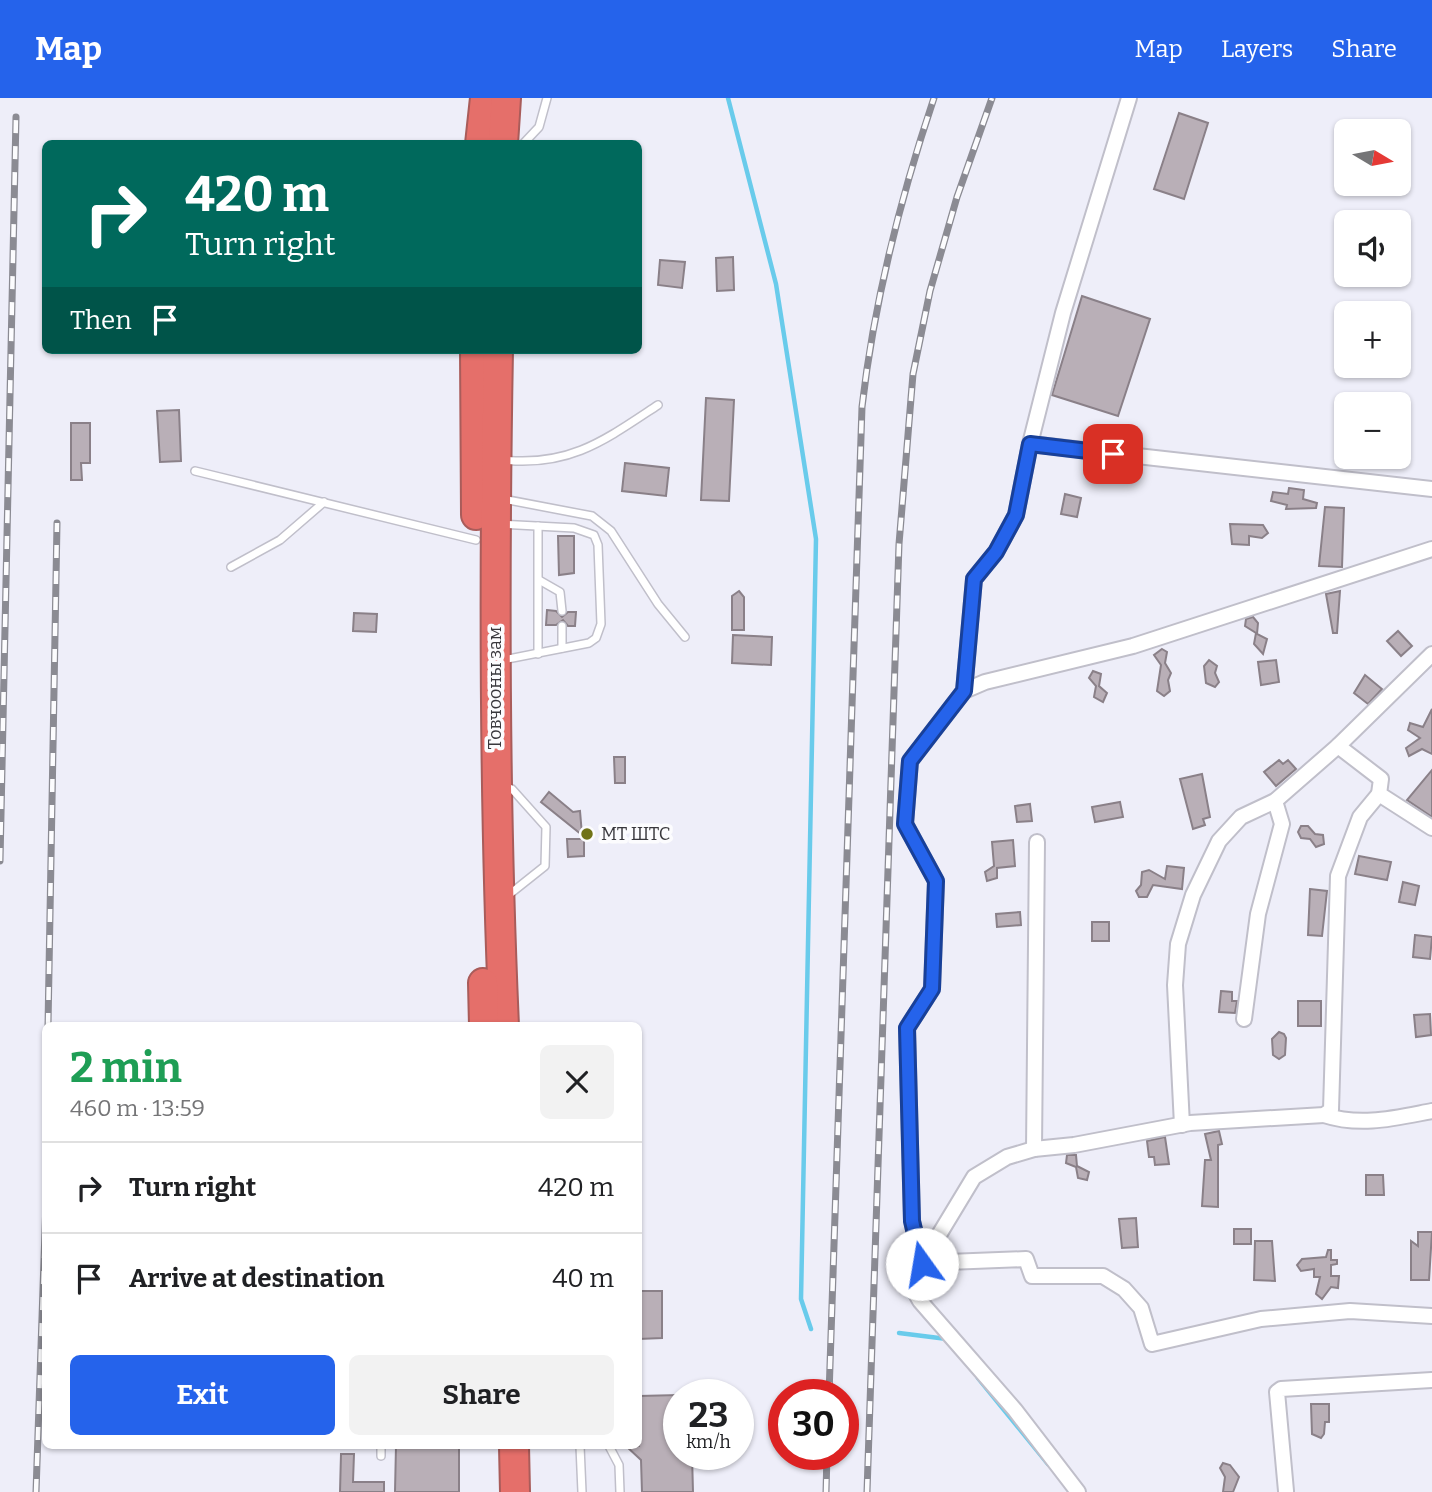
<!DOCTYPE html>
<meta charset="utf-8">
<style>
:root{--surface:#fff;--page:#f2f2f2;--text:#202124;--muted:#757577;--line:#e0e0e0;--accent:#2563eb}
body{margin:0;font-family:Bitter,serif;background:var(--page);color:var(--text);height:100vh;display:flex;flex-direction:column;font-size:26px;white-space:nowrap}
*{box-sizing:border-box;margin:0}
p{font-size:23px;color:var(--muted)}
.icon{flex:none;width:38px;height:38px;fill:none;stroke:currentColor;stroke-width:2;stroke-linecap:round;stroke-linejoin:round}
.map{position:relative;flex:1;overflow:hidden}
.side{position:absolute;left:42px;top:924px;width:600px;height:427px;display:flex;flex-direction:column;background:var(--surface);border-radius:10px;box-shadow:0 2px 5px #0004}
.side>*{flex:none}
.banner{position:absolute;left:42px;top:42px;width:600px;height:214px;border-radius:10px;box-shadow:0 2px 5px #0004;background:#00695c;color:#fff;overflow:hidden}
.needle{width:46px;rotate:100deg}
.tools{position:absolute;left:1334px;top:21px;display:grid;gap:14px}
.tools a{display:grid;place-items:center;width:77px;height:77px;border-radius:10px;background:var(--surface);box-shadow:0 2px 5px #0004;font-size:35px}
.speed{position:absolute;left:663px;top:1281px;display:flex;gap:14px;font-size:35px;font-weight:700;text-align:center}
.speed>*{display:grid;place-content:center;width:91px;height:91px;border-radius:50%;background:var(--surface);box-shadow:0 2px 5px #0004;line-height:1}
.speed small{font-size:18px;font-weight:400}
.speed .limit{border:10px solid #d22;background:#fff;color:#111}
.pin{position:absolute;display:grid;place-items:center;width:60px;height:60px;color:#fff;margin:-30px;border-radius:14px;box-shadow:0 4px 10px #0006}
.me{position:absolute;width:77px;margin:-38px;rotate:347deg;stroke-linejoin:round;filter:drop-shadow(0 0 5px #0008)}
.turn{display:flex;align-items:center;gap:24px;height:147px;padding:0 28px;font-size:32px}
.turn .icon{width:91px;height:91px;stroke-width:2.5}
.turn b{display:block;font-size:49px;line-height:60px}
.then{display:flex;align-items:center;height:66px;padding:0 28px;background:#0003;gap:14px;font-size:26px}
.round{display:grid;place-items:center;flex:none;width:74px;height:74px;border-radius:10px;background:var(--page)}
.summary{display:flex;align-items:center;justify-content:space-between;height:119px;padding:0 28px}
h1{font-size:42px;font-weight:700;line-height:52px;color:#1e9e55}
.cta{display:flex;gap:14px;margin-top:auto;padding:14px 28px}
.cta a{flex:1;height:80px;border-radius:10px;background:var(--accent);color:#fff;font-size:28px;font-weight:700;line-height:80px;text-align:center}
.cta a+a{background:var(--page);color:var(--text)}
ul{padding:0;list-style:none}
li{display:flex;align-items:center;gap:21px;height:91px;padding:0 28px;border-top:2px solid var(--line)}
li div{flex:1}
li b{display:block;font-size:26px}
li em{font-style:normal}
header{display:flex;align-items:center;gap:42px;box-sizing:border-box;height:98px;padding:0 35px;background:var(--accent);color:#fff}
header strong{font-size:33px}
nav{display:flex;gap:38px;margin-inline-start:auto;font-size:24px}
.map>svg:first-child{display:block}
</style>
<header>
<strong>Map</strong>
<nav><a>Map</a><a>Layers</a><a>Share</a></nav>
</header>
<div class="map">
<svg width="1432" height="1394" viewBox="0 0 1432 1394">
<rect width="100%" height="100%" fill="#eeeef9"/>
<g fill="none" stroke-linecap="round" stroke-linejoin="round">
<g stroke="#69cbeb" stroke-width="4.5">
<path d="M728 0 776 186 816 441 801 1201 811 1231"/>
<path d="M898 1183 912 1201"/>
<path d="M899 1235 947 1241"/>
<path d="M978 1280 1048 1366"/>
</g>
</g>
<g fill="#b9afb7" stroke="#8a8088" stroke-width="2">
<path d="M1179 15 1208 25 1184 101 1154 91Z"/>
<path d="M733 159 734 192 717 193 716 160Z"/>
<path d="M660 162 685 164 682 190 658 187Z"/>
<path d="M1082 198 1150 221 1118 318 1052 297Z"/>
<path d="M706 300 734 302 729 403 701 402Z"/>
<path d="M179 312 181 363 160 364 157 313Z"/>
<path d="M71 325H90V365H81L82 382H71Z"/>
<path d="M625 365 669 370 666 398 622 393Z"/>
<path d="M1289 390 1304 392 1303 401 1317 405 1316 410 1286 411 1287 407 1271 403 1273 394 1288 396Z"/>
<path d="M1065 396 1081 400 1077 419 1061 416Z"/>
<path d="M1325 409 1344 410 1342 469 1319 468Z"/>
<path d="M1230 426 1263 427 1268 435 1262 440 1249 438V447L1232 446Z"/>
<path d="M558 438H574V475L559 477Z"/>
<path d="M739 493 744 499V532H732V498Z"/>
<path d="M1340 493 1337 535H1333L1326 496Z"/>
<path d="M547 512 556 513 562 519 568 514H576L575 528H568L563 522 556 527H546Z"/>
<path d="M354 515 377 516 376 534 353 533Z"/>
<path d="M1253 519 1258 525 1257 536 1267 541 1263 556 1254 546 1256 535 1245 528 1246 521Z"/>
<path d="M1398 533 1412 548 1401 558 1387 543Z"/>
<path d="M733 537 772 539 771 567 732 565Z"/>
<path d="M1162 551 1167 554 1165 565 1171 575 1168 582 1170 593 1164 598 1157 593 1161 567 1154 557Z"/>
<path d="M1209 562 1217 568 1215 575 1219 584 1215 589 1206 585 1204 568Z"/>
<path d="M1276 562 1279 584 1261 587 1258 564Z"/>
<path d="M1093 573 1101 576 1099 588 1107 595 1103 604 1094 599 1096 588 1089 580Z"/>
<path d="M1365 577 1382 591 1368 606 1354 595Z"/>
<path d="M1432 611V656L1422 651 1409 658 1406 650 1420 640 1408 632 1410 625 1423 629Z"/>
<path d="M614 659H625V685H615Z"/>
<path d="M1279 662 1283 666 1288 662 1296 671 1276 688 1264 674Z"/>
<path d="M1432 672V719L1407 702Z"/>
<path d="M1202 676 1210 719 1203 721 1205 727 1193 731 1180 681Z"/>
<path d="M549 694 573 714 580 713 582 737 541 704Z"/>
<path d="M1120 704 1123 719 1095 724 1092 709Z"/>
<path d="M1030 706 1032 723 1017 724 1015 708Z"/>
<path d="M1301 728H1308L1315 736 1323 737 1324 746 1316 749 1310 741 1301 740 1298 734Z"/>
<path d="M567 741H584V758L568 759Z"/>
<path d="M1013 742 1015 768 997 770V780L987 783 985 774 994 768 992 744Z"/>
<path d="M1359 758 1391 764 1387 782 1355 776Z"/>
<path d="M1167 768 1184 770 1182 791 1153 787 1147 799H1139L1136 793 1141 787 1142 774 1149 772 1165 781Z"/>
<path d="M1403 784 1419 788 1415 807 1399 804Z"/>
<path d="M1310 791 1327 793 1322 838 1308 837Z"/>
<path d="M1020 814 1021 827 997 829 996 816Z"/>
<rect x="1092" y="824" width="17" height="19"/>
<path d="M1415 837 1432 839 1430 861 1413 859Z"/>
<path d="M1221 893 1232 894V903H1237L1235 915 1219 914Z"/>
<rect x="1298" y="903" width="23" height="25"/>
<path d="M1430 916 1431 937 1416 939 1414 917Z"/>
<path d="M1279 934 1284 936 1286 940 1285 957 1279 961 1273 957 1272 941Z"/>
<path d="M1219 1033 1222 1046 1218 1047V1109L1202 1108 1205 1062H1211L1205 1036Z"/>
<path d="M1165 1039 1169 1066 1155 1067 1154 1059H1149L1147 1043Z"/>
<path d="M1067 1057H1076L1077 1068 1089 1074 1087 1082 1078 1080 1076 1069 1066 1065Z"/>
<path d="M1366 1077H1383L1384 1097H1366Z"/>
<path d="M1136 1120 1138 1149 1122 1150 1119 1121Z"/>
<rect x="1234" y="1131" width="17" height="15"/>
<path d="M1418 1134H1432L1429 1182H1411V1143L1418 1148Z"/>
<path d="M1255 1143H1272L1275 1183 1254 1182Z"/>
<path d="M1328 1152H1331V1162H1337V1166L1331 1167V1178H1339L1338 1190 1331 1189 1322 1201 1316 1196 1320 1179H1314V1171L1301 1173 1297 1167 1302 1161 1326 1159Z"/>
<path d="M639 1193H662V1240L639 1241Z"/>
<path d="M679 1297V1356H692L693 1394H642L641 1362 626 1348H639V1298Z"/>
<path d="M1311 1306H1329V1324H1325L1324 1336 1321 1340 1312 1336Z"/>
<path d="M396 1348H459V1394H395Z"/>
<path d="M341 1356H354L353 1384H384V1394H340Z"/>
<path d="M1223 1365 1230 1367 1239 1379 1233 1394H1223L1225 1379 1220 1370Z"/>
</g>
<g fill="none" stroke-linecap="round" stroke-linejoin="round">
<g stroke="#c0bfca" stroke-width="10">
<g id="lane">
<path d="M523 46 539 29 547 0"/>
<path d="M503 362C570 369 605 342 658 307"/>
<path d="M195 373 476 442"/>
<path d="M503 401 592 418 611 433 658 506 685 539"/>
<path d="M501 426 574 430 594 437 598 447 601 526 596 540 589 545 503 562"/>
<path d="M231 469 280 442 324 404"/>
<path d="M539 482 560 494 562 513"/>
<path d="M562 528V550"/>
<path d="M538 556V428"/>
<path d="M503 688 512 691 546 729 545 768 506 799"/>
<path d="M381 1348V1358"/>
<path d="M580 1348 582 1394"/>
<path d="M609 1348 619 1367 620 1394"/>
</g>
</g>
<g stroke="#c0bfca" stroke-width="18">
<g id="street">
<path d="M1030 346 1432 391"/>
<path d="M964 593 974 481 996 454 1016 417 1030 346 1063 215 1129 0"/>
<path d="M1338 648 1381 681 1379 696 1432 730"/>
<path d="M1244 921 1258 816 1282 726 1275 703"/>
<path d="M1324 1017C1361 1029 1395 1020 1432 1013"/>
<path d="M1182 1027 1175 887 1178 846 1193 797 1219 743 1241 719 1275 703 1338 648 1432 556"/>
<path d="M1034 1051 1037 744"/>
<path d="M922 1165 912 1123 907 930 932 891 936 783 905 726 910 663 964 593 985 584 1133 548 1432 451"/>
<path d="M922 1165 1026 1161 1032 1178H1103L1124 1191 1141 1210 1152 1246 1261 1221 1350 1213 1432 1218"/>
<path d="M1286 1393 1277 1294 1281 1291 1432 1282"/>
<path d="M1078 1394 1015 1312 920 1203 915 1194 922 1165 974 1079 1007 1059 1034 1051 1074 1047 1190 1025 1324 1017 1331 1012 1338 778 1360 719 1379 696"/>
</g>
</g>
<g stroke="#a95c5a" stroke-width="32">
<g id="highway">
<path d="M480 46 485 0"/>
<path d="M503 46 506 0"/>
<path d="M475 252 476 417"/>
<path d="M498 252C494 477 494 702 504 928"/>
<path d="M483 885 484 928"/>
<path d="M514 1348 515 1394"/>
</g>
</g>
<use href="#lane" stroke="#fff" stroke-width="7"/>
<use href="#street" stroke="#fff" stroke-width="14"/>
<use href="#highway" stroke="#e56f6a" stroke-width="28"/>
<g stroke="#8b8b93" stroke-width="7">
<g id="rail">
<path d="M0 763 16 19"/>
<path d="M48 928 57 425"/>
<path d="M829 1297 862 309C874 204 900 101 934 0"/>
<path d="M36 1394 46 1104"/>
<path d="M826 1394 827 1356"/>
<path d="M867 1394 899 446 913 276 930 193 957 99 992 0"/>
</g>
</g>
<use href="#rail" stroke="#fcfcfe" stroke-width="4.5" stroke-dasharray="13" stroke-linecap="butt"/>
</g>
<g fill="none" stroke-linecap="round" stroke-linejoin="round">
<g stroke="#184099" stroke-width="18">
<path id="route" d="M922 1166 912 1123 907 930 932 891 936 783 905 726 910 663 964 593 974 481 996 454 1016 417 1030 346 1113 356"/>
</g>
<use href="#route" stroke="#2563eb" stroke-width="12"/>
</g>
<circle fill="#717318" stroke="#fcfcfe" stroke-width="2.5" cx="587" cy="736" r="7"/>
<g text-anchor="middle" stroke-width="7" stroke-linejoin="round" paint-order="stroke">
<g font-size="18" fill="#39383d" stroke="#fcfcfe">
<text transform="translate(495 590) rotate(-90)" y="6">Товчооны зам</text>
</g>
<g font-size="18" fill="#39383d" stroke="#fcfcfe" text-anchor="start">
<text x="601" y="742">MT ШТС</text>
</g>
</g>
</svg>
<div class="tools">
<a><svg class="needle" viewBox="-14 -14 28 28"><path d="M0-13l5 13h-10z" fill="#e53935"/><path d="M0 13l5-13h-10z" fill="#757577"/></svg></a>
<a><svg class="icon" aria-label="sound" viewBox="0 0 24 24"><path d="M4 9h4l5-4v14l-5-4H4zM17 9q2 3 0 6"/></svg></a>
<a>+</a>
<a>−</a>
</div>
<div class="speed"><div>23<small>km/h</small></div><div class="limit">30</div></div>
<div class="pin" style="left:1113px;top:356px;background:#d93025"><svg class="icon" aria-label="arrive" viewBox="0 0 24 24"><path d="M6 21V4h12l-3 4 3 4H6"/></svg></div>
<svg class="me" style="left:922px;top:1166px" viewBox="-20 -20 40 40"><circle r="19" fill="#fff"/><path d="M0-13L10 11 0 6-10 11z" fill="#2563eb"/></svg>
<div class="banner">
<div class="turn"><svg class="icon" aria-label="right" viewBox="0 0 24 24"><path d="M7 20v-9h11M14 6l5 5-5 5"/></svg><div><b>420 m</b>Turn right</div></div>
<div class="then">Then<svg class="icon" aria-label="arrive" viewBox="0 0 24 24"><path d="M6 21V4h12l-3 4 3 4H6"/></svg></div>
</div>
<section class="side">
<div class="summary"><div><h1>2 min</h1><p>460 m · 13:59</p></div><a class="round"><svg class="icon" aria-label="close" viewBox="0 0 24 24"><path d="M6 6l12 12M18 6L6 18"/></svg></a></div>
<ul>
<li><svg class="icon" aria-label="right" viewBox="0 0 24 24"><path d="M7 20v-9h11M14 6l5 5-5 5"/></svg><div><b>Turn right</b></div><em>420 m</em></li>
<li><svg class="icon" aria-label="arrive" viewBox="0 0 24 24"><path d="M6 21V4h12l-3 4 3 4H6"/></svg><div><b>Arrive at destination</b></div><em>40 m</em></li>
</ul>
<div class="cta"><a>Exit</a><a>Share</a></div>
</section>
</div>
